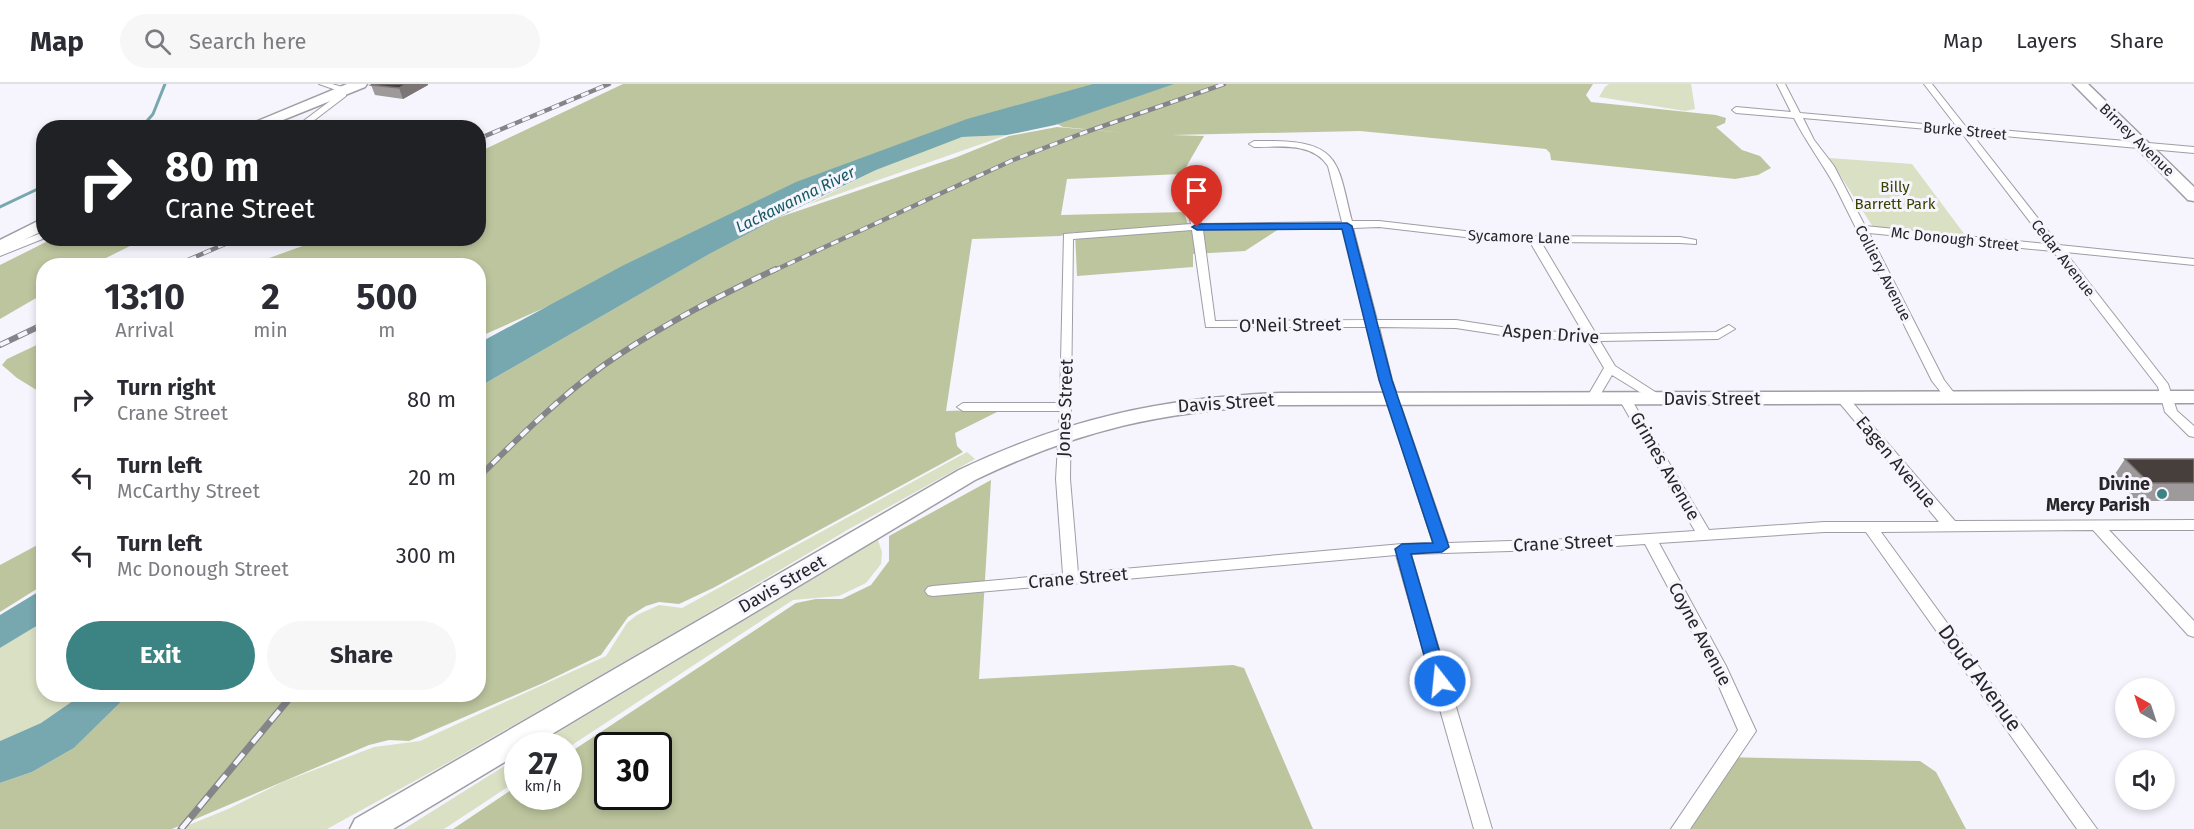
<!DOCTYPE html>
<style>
:root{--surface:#fff;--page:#f7f7f7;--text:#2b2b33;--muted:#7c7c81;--line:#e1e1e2;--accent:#3c8483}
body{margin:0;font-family:"Fira Sans",sans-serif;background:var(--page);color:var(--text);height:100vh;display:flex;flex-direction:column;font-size:22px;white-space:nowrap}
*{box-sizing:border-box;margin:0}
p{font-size:20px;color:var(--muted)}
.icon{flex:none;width:33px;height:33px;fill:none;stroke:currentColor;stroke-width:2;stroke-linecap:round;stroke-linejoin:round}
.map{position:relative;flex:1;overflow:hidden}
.side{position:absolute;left:36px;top:174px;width:450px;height:444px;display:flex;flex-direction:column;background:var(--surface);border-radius:24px;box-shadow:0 3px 9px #0003}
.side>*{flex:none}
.hud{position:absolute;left:36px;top:36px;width:450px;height:126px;border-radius:24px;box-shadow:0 3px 9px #0003;background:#202124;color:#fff;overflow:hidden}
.needle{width:39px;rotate:321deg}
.tools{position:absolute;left:2115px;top:594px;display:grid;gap:12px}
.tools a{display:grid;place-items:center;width:60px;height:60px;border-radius:50%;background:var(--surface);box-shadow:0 3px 9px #0003;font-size:30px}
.speed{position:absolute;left:504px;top:648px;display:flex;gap:12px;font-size:30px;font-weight:700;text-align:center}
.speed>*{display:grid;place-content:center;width:78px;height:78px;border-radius:50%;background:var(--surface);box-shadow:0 3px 9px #0003;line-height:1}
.speed small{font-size:15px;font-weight:400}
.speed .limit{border:3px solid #111;border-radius:9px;background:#fff;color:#111}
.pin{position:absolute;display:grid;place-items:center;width:51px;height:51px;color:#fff;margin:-62px -26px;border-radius:50% 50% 50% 0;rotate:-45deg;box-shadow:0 0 6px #0007}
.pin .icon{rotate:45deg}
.me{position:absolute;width:66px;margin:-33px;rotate:344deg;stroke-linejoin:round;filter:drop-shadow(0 0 4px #0008)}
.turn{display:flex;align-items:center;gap:21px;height:126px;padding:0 30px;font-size:27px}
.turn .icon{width:78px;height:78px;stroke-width:2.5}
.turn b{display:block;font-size:42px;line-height:51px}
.eta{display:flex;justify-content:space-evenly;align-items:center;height:102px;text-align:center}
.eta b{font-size:36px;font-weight:700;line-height:42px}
.primary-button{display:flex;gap:12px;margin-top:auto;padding:12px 30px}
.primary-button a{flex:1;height:69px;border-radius:36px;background:var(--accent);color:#fff;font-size:24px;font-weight:700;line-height:69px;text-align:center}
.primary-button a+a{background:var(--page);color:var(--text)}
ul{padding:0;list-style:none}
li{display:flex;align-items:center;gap:18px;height:78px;padding:0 30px}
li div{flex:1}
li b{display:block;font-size:22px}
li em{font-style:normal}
header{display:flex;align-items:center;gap:36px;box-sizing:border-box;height:84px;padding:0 30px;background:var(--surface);border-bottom:2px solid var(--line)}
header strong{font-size:28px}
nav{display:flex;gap:33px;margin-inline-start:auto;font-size:21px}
.search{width:420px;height:54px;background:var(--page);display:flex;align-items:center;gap:15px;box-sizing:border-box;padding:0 21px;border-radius:33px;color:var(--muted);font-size:22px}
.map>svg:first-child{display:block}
</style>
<header>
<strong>Map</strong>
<div class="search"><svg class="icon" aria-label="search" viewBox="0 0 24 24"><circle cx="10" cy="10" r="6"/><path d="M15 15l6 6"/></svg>Search here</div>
<nav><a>Map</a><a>Layers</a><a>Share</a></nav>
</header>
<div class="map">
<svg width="2194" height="745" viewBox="0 0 2194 745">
<rect width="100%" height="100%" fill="#f6f4fd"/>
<g fill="#dae0c3">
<path d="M1609 0H1691L1695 25 1685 27 1599 13 1605 3Z"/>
<path d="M1007 51 807 121 876 86 943 59 962 53Z"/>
<path d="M1829 74 1912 80 1965 151 1873 143Z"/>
<path d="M967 368 975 375 849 445 691 539 451 677 327 745H179L228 725 283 698 374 663 420 657 606 572 627 539 637 531 659 521 682 524Z"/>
<path d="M878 456 882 468 881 480 866 499 839 512 793 516 569 663 537 661Z"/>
<path d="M43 538 44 610 83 611 41 639 0 657V564Z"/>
<path d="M517 674V697L444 745H404Z"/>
</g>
<g fill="#bdc59e" fill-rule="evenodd">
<path d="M623 0H1112L1052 16 724 144 479 253 478 182H247L322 155 478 154 479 68Z"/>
<path d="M1172 0H1593L1586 11 1591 18 1716 31 1726 34 1725 39 1716 43 1742 66 1760 72 1771 84 1758 91 1735 95 1551 76 1550 69 1546 65 1360 47 1172 51 1204 52 1182 90 1067 95 1061 131 1184 128 1190 147 1279 145 1245 167 1193 170V183L1077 192 1075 148 1060 152 972 155 946 327 1003 325 955 349 957 362 963 368 713 504 679 520 659 518 646 522 628 533 601 571 543 599 409 657 389 656 369 661 172 745H0V699L32 688 74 664 128 611 478 610 479 303 721 163 777 134 957 73 1009 52 1057 43 1126 49 1063 43 1057 40Z"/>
<path d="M52 155H98L90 162 110 155H144L92 181 44 182 43 210 0 235V181Z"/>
<path d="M43 258V310L17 294 2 281 7 275Z"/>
<path d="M991 396 979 595 1233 581 1244 584 1313 745H453L517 702 518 712H568L569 669 796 519 816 515H842L871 501 889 477V452ZM608 662H658V712H608Z"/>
<path d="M43 458V501L0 528V481Z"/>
<path d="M1720 673 1920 677 1936 688 1966 745H1670Z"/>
</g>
<g fill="#77a8af">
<path d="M1093 0H1174L1055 41 1007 51 962 53 876 86 777 134 711 169 479 303V259L624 181 796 98 967 35Z"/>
<path d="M43 505V538L0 564V531Z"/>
<path d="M83 610 128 611 74 664 32 688 0 699V657L41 639Z"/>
</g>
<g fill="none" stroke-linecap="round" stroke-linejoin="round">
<g stroke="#77a8af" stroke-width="3">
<path d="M141 44 153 30 165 0"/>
<path d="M0 123 44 102"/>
</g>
<g stroke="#9f9da6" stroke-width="2">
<g id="street">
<path d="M319 0H332L346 4V12L304 44H294L338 11 339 7Z"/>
<path d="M1777 0H1785L1800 29 1957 43 1924 0H1932L1966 43 2194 63V69L1971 49 2059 161 2194 175V181L2065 168 2168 300 2177 327 2194 342V353L2189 352 2165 328 2158 303 2053 167 1869 149 1944 296 1958 314 1956 317H1948L1932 297 1836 104C1823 80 1806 58 1794 34L1736 29 1732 26 1736 23 1791 28ZM1803 34 1961 48 2047 160 1865 142 1834 82 1814 56Z"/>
<path d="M1275 57C1342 58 1338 83 1352 137H1379L1508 152 1680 153 1696 156V160L1680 159 1541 158 1596 250 1716 248 1729 241 1735 245 1718 255 1600 257 1615 282 1666 315 1660 319 1656 318 1612 291 1596 318 1592 319 1586 315 1604 284 1588 257 1508 252 1456 244 1379 243 1392 296 1448 459 1573 455 1695 447 1619 315 1625 311 1631 315 1709 446 1824 438H1939L1838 317 1836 314 1838 311H1846L1955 437 2194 436V446H2109L2194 537V553L2188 551 2093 446 1881 448 2097 745H2077L1866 448H1824L1659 459 1726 582 1756 647 1690 745H1671L1738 646 1710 582 1645 460 1573 465 1411 470 1492 745H1474L1396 471 933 512 928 511 925 507 928 503 933 502 1063 490 1056 395 1060 327H963L957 323 963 319H1060L1064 150 1191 140 1181 93 1186 90 1191 93 1201 140 1342 138 1328 82C1312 58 1280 63 1254 63L1249 60 1254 57ZM1379 143 1508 158H1530L1584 250 1508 244 1456 236H1377L1353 144ZM1343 144 1365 236 1215 237 1203 146ZM1192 146 1206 243H1367L1380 296 1433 459 1402 460 1078 489 1070 395 1073 155Z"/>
<path d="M44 148 45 154 0 172V165Z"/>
</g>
</g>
<g stroke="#9f9da6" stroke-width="3">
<g id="primary">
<path d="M347 0H367L365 3 263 44H241Z"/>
<path d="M2073 0H2088L2194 103V117L2188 116Z"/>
<path d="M44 134V146L0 168V156Z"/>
<path d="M2194 307V319L1280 321C1163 327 1081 345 975 396L532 662H518V670L393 745H350L355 735 959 386C1066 335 1162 314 1280 309Z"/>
</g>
</g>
<use href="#street" fill="#fff" fill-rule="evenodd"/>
<use href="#primary" fill="#fff" fill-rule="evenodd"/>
<g stroke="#858489" stroke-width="4.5">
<g id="rail-far2">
<path d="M478 55 609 0"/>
<path d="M174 182 239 154"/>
<path d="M773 187 1013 76 1083 49 1224 0"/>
</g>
</g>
<g stroke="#858489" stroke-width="6">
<g id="rail-far1">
<path d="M0 261 44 240"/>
<path d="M478 394C518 354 559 314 604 281 658 243 716 213 776 185"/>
</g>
</g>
<g stroke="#858489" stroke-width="7">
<path id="rail" d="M181 745 293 610"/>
</g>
<use href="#rail-far2" stroke="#f6f4fd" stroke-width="3" stroke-dasharray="8" stroke-linecap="butt"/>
<use href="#rail-far1" stroke="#f6f4fd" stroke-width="4" stroke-dasharray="10" stroke-linecap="butt"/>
<use href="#rail" stroke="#f6f4fd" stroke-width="4.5" stroke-dasharray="14" stroke-linecap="butt"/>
</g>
<g fill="#9e9a9c">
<path d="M371 1H428L403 15 375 11Z"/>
<path d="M2125 375H2194V417H2136L2113 393Z"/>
</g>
<path fill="#7c7575" d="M407 0H428V1L403 15 399 4Z"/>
<g fill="#473f3b" stroke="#7c7575" stroke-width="1.5">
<path d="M373 0H407L399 4 371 1Z"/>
<path d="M2125 375H2194V399H2149Z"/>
</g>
<path fill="#1a73e8" stroke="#114b97" stroke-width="1.5" d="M1347 139 1352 142 1392 296 1449 463 1442 468 1411 470 1448 597 1446 601 1440 603 1434 601 1431 597 1395 465 1402 460 1433 459 1379 296 1342 145 1197 146 1192 143 1197 140Z"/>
<circle fill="#3c8483" stroke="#f6f4fd" stroke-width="2" cx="2162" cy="410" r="6"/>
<g text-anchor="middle" stroke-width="6" stroke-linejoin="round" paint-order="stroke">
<g font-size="15" fill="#262528" stroke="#f6f4fd">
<text transform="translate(1965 47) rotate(5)" y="5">Burke Street</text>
<text transform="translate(2137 56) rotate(44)" y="5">Birney Avenue</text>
<text transform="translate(1519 153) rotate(2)" y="5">Sycamore Lane</text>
<text transform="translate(1955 155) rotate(6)" y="5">Mc Donough Street</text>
<text transform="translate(2063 174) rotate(52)" y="5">Cedar Avenue</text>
<text transform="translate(1883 189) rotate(63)" y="5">Colliery Avenue</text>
</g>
<g font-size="15" fill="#394100" stroke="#f6f4fd">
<text x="1895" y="108">Billy<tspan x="1895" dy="17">Barrett Park</tspan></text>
</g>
<g font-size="16" font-style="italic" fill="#155a62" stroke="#f6f4fd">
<text transform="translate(795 115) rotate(-26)" y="6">Lackawanna River</text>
</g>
<g font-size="18" fill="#262528" stroke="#f6f4fd">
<text transform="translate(1290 241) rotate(-1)" y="6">O'Neil Street</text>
<text transform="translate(1551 250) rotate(4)" y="6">Aspen Drive</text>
<text x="1712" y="321">Davis Street</text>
<text transform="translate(1226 319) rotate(-4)" y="6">Davis Street</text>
<text transform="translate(1065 324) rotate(-88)" y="6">Jones Street</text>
<text transform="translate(1896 378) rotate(50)" y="6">Eagen Avenue</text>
<text transform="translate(1665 382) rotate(60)" y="6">Grimes Avenue</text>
<text transform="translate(1563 459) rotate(-3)" y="6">Crane Street</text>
<text transform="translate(1078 494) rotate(-5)" y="6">Crane Street</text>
<text transform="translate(782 500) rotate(-30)" y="6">Davis Street</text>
<text transform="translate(1700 550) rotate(62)" y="6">Coyne Avenue</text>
</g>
<g font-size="18" font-weight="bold" fill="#262528" stroke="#f6f4fd" text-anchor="end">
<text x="2150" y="406">Divine<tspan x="2150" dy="21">Mercy Parish</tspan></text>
</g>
<g font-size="21" fill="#262528" stroke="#f6f4fd">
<text transform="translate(1980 594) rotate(54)" y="7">Doud Avenue</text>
</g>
</g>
</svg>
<div class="tools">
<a><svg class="needle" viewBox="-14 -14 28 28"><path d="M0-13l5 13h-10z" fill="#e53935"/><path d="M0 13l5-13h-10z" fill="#7c7c81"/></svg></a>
<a><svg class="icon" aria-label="sound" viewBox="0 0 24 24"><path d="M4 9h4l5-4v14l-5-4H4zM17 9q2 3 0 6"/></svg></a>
</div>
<div class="speed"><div>27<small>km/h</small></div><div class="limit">30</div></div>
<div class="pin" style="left:1197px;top:143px;background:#d93025"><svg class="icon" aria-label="arrive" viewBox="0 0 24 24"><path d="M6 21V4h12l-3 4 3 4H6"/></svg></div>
<svg class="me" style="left:1440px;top:597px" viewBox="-20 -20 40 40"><circle r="17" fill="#1a73e8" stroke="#fff" stroke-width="3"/><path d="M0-11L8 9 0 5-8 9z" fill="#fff"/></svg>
<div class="hud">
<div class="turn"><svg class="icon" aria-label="right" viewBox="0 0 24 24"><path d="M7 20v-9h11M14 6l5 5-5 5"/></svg><div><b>80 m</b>Crane Street</div></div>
</div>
<section class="side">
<div class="eta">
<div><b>13:10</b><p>Arrival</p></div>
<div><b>2</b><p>min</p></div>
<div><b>500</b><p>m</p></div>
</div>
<ul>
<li><svg class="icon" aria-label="right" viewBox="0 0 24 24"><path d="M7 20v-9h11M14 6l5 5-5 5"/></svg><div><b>Turn right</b><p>Crane Street</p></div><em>80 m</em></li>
<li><svg class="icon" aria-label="left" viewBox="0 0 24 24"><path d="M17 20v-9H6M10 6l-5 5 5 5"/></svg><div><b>Turn left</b><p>McCarthy Street</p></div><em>20 m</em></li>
<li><svg class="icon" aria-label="left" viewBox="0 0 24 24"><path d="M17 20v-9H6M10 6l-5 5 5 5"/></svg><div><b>Turn left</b><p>Mc Donough Street</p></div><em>300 m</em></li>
</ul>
<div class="primary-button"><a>Exit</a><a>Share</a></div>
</section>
</div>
